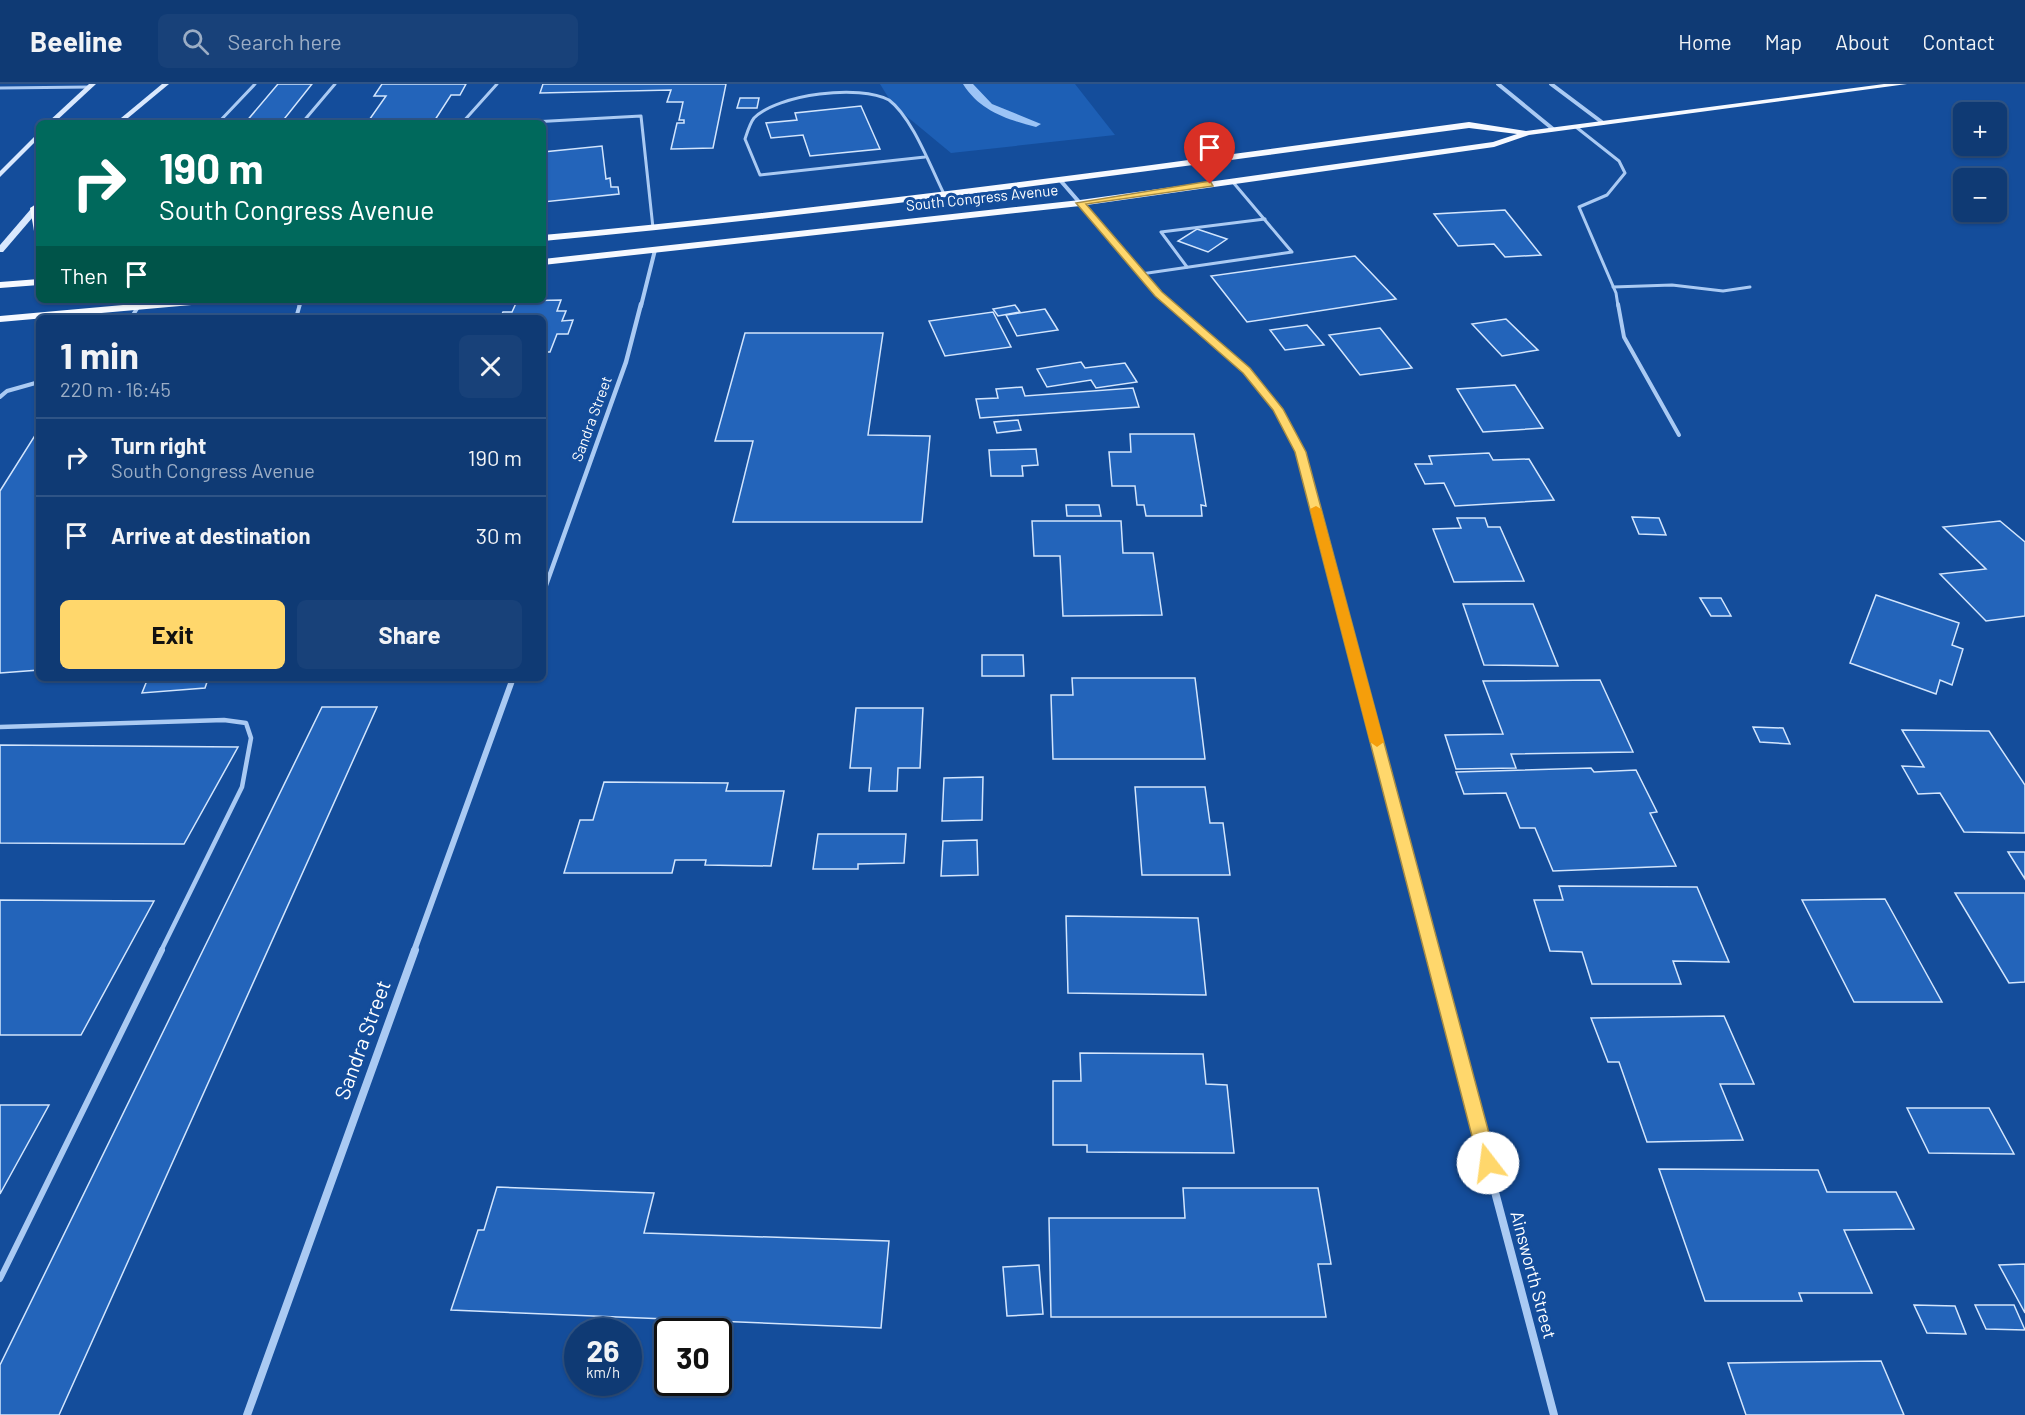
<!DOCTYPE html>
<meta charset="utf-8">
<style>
:root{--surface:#0f3a74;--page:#184179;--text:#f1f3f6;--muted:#9badc5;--line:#2f5486;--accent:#ffd76c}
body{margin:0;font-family:Barlow,sans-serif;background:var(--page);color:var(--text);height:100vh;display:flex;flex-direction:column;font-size:22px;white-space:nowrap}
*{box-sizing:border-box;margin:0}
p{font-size:20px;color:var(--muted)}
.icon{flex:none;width:33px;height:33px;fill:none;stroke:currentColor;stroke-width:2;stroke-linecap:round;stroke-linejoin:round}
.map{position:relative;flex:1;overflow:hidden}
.side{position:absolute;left:36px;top:231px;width:510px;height:366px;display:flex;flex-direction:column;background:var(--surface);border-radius:9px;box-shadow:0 2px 4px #0004,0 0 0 2px var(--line)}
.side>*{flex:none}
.guide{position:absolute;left:36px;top:36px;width:510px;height:183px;border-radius:9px;box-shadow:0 2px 4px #0004,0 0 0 2px var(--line);background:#00695c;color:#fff;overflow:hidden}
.tools{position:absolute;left:1953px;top:18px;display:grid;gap:12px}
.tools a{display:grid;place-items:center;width:54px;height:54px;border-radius:9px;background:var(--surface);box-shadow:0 2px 4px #0004,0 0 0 2px var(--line);font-size:30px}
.speed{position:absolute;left:564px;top:1234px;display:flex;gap:12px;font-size:30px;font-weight:700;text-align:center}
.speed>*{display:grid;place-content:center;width:78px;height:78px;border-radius:50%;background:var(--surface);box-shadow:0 2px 4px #0004,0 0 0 2px var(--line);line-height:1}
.speed small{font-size:15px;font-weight:400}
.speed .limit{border:3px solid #111;border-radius:9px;background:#fff;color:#111}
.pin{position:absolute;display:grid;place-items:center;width:51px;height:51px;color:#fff;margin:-62px -26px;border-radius:50% 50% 50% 0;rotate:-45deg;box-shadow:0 0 6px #0007}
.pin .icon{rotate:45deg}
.me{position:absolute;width:66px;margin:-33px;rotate:345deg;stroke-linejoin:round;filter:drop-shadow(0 0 4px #0008)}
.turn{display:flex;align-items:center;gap:21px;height:126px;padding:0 24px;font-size:27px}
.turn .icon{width:78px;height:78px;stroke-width:2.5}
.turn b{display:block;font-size:42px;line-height:51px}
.then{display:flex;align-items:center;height:57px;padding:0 24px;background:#0003;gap:12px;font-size:22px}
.round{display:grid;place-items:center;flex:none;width:63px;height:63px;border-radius:9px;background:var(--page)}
.overview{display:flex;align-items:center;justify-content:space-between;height:102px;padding:0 24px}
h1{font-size:36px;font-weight:700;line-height:45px}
.button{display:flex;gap:12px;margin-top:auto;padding:12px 24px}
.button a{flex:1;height:69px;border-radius:9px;background:var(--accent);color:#111;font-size:24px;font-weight:700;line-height:69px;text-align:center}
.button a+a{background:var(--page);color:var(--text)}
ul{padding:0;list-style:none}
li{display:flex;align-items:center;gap:18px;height:78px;padding:0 24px;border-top:2px solid var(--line)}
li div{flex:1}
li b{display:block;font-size:22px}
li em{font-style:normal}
header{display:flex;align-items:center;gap:36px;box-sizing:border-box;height:84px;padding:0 30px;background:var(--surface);border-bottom:2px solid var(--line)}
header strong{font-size:28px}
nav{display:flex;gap:33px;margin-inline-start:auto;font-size:21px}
.search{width:420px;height:54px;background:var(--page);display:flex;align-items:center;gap:15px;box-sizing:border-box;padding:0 21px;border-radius:9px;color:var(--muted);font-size:22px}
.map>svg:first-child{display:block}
</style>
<header>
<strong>Beeline</strong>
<div class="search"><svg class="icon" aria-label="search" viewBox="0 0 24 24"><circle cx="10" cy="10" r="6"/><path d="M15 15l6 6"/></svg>Search here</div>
<nav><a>Home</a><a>Map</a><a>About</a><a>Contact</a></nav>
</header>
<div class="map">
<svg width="2025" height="1331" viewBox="0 0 2025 1331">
<rect width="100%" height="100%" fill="#144d9b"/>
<path fill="#1d5fb5" d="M880 0H1075L1115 51 951 69 893 21Z"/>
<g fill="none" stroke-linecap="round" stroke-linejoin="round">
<path fill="#9cc4f6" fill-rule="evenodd" d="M963 0H973L992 20 1041 40 1036 43C1006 35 980 27 963 0Z"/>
</g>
<g fill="#2364ba" stroke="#d2e5fd" stroke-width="1.5">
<path d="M278 0H312L281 39H245Z"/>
<path d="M382 0H466L460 11H451L433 39H367L386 12H374Z"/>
<path d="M543 0H726L713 64 671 65 677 39H684V36H679L683 18H667L671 6 540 9Z"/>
<path d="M740 14H759L757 24H737Z"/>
<path d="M861 22 880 65 810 72 803 51 771 54 766 39 797 36 795 29Z"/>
<path d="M602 62 606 95 610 94 611 103H618L619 110 543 118V68Z"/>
<path d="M1505 126 1541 171 1505 173 1494 160 1458 162 1434 130Z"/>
<path d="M1197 145 1227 155 1208 168 1178 157Z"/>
<path d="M1355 172 1396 215 1247 238 1211 192Z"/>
<path d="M561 216 557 227H566L562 237 573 236 568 250H557L550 268H543V234H500L503 228H512L517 217Z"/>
<path d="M1015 221 1020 228 998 232 993 225Z"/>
<path d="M1045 225 1058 246 1017 252 1006 231Z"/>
<path d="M993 228 1011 263 945 272 929 237Z"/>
<path d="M1506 235 1538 266 1502 272 1472 240Z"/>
<path d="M1307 241 1324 261 1285 266 1270 246Z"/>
<path d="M1380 244 1412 284 1360 291 1329 251Z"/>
<path d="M745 249H883L868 351 930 352 922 438H733L753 357H715Z"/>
<path d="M1081 278 1085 284 1125 279 1137 298 1096 304 1091 296 1047 303 1037 285Z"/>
<path d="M1515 301 1543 344 1483 348 1457 305Z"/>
<path d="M1022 303 1025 312 1133 304 1139 323 980 334 976 315 998 314 996 305Z"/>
<path d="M1018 336 1021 346 997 349 994 338Z"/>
<path d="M39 345V586L0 589V407Z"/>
<path d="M1130 350H1194L1206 422 1201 421 1202 432H1146L1144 421H1137L1135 402H1112L1109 368H1131Z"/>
<path d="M1036 365 1038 381 1022 382 1023 392H991L989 366Z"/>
<path d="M1489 369 1493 376 1529 375 1554 416 1455 422 1444 399 1425 400 1415 380H1432L1429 372Z"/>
<path d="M1066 421H1099L1101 432H1067Z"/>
<path d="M1632 433 1659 434 1666 451 1639 450Z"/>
<path d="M1457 434H1485L1488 443H1500L1524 497 1454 498 1433 445 1461 444Z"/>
<path d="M1032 437H1121L1123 469H1153L1162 531 1063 532 1060 472H1034Z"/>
<path d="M2000 437 2025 458V532L1986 537 1940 490 1986 485 1943 443Z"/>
<path d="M1876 511 1959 539 1952 561 1963 565 1952 601 1940 596 1936 610 1850 579Z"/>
<path d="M1700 514H1721L1731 532H1711Z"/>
<path d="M1463 520H1533L1558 582 1484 581Z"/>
<path d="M982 571H1023L1024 592H982Z"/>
<path d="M148 594H247L207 598 205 604 142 609Z"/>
<path d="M1072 594H1195L1205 675H1053L1051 611H1073Z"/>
<path d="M1600 596 1633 668 1511 670 1516 684 1456 685 1445 651 1503 650 1483 597Z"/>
<path d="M322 623H377L59 1331H0V1281Z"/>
<path d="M856 624H923L920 684H898L897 707H869L871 684H850Z"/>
<path d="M1753 643 1783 644 1790 660 1760 658Z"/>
<path d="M1902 646 1989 647 2025 701V749L1964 748 1940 709 1918 710 1902 682 1924 683Z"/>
<path d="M0 661 238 663 184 760 0 759Z"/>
<path d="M1591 684 1594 688 1636 686 1657 728 1650 729 1676 782 1553 787 1535 744H1520L1506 709 1464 710 1456 688Z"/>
<path d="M983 693 982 736 942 737 944 694Z"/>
<path d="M604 698 728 699 726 707H784L771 782 705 781 706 776H675L672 789H564L580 736H593Z"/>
<path d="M1135 703H1205L1210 739H1223L1230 791H1142Z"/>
<path d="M818 750H906L904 779 858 780V785H813Z"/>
<path d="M977 756 978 791 941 792 943 757Z"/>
<path d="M2008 768H2025V795Z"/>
<path d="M1559 802 1697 803 1729 878 1673 877 1681 900H1592L1582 868 1550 867 1534 816H1563Z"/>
<path d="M1955 809H2025V898L2009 899Z"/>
<path d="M1885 815 1942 918H1854L1802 816Z"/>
<path d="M0 816 154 817 81 951H0Z"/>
<path d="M1066 832 1198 834 1206 911 1068 909Z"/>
<path d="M1724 932 1754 1000H1720L1743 1056 1647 1058 1619 978H1608L1591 934Z"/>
<path d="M1080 969 1203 970 1206 1000 1227 1001 1234 1069 1087 1068V1061H1053V997H1081Z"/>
<path d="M0 1021H49L0 1110Z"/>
<path d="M1907 1024H1989L2014 1070 1929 1069Z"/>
<path d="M1659 1085 1818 1086 1827 1108H1896L1914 1145 1844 1146 1872 1209H1799L1802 1217H1705Z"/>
<path d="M497 1103 654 1109 644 1149 889 1157 881 1244 451 1226 478 1146H484Z"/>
<path d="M1183 1104H1318L1331 1180H1318L1326 1233H1051L1049 1134H1185Z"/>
<path d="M2025 1180V1229L1999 1181Z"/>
<path d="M1039 1181 1043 1230 1007 1232 1003 1183Z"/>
<path d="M1914 1221 1955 1222 1966 1250 1927 1249Z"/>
<path d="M1975 1221H2014L2025 1246 1986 1245Z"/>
<path d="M1881 1277 1904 1331H1746L1728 1279Z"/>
</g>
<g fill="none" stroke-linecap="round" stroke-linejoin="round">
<g stroke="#aacaf3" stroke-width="3">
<path d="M0 4 90 3"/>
<path d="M218 39 255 0"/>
<path d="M302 39 335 0"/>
<path d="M462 39 497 0"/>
<path d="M514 39 641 32 653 144"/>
<path d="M1576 43 1619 77 1625 89 1607 111 1579 123 1616 209 1618 222"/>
<path d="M925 73 760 91 745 55C747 49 750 39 754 34 778 10 860 0 889 16 912 33 931 84 944 110"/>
<path d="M1187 183 1161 148 1265 135"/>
<path d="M1141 190 1292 168 1232 97"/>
<path d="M1613 203 1672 201 1723 207 1750 203"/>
<path d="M299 222 301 216"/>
</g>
<g stroke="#aacaf3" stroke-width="4">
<path d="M1618 220 1624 253 1679 351"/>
<path d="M131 234 138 223"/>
<path d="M296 234 300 220"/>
<path d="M0 313 7 307 39 298"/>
</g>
<path stroke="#aacaf3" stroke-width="4.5" d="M0 643 224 636 246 639 251 654 242 703 161 867"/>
<path stroke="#aacaf3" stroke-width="6" d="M0 1195 162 866"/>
<g stroke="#aacaf3" stroke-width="4">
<path d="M1498 0 1553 45"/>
<path d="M1551 0 1603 39"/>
<path d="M1060 96 1159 210 1172 222"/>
<path d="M641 222 655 166"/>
</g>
<g stroke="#aacaf3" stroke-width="4.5">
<path d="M1170 220C1207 252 1252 284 1278 326 1311 378 1320 445 1336 504"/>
<path d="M545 504 626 278 641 220"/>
</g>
<g stroke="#aacaf3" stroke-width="6">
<path d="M1336 503 1432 867"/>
<path d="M543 509 545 503"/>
<path d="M414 867 513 594"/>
</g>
<g stroke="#aacaf3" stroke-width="8">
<path d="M1431 866 1554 1331"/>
<path d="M247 1331 415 866"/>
</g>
<g fill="#d9e8fd" fill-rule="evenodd">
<path d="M89 0H96L54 39H47Z"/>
<path d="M162 0H169L122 39H115Z"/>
<path d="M39 48V54L0 93V87Z"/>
<path d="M36 119H39V126L3 168H0V161Z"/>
</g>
<g fill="#f6f9ff" fill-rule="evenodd">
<path d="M1884 0H1907L1529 51 1494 63 1080 122 543 181V175L1080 116 1493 58 1517 50 1469 44C1161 85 853 129 543 157V151C853 123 1161 80 1469 38L1526 47Z"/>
<path d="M35 121 39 123V150L34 147 30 124Z"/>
<path d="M39 195V201L0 204V198Z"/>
<path d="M179 216H219L214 219 0 238V232Z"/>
</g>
</g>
<path fill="#ffd76c" stroke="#a68c46" stroke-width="1.5" d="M1210 97 1213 102 1086 120 1162 208 1250 284 1283 325 1306 368 1497 1079 1494 1085 1488 1087 1482 1085 1479 1079 1295 368 1273 326 1243 289 1155 212 1076 119Z"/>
<path fill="#f59e0b" d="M1316 422 1321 425 1384 658 1377 663 1370 658 1310 425Z"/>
<g text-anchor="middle" stroke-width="6" stroke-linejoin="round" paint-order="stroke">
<g font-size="15" fill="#fff" stroke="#144d9b">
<text transform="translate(982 114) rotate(-6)" y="5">South Congress Avenue</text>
<text transform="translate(592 335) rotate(-70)" y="5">Sandra Street</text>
</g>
<g font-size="18" fill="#fff" stroke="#144d9b">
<text transform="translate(1533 1191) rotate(75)" y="6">Ainsworth Street</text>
</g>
<g font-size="21" fill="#fff" stroke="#144d9b">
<text transform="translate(363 956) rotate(-70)" y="7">Sandra Street</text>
</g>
</g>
</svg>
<div class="tools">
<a>+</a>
<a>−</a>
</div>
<div class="speed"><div>26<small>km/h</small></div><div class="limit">30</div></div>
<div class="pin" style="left:1210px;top:100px;background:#d93025"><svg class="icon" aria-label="arrive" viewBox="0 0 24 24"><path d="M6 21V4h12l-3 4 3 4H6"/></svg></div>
<svg class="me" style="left:1488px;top:1079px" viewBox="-20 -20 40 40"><circle r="19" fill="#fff"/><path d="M0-13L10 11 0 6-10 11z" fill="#ffd76c"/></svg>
<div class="guide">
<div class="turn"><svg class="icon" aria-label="right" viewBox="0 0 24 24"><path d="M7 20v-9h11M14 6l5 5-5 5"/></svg><div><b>190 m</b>South Congress Avenue</div></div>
<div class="then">Then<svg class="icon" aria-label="arrive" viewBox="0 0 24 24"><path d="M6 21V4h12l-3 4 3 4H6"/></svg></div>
</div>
<section class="side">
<div class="overview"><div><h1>1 min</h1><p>220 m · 16:45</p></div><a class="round"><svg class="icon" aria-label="close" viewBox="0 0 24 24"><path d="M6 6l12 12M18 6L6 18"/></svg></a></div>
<ul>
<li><svg class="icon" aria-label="right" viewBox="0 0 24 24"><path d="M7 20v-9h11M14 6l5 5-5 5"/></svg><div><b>Turn right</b><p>South Congress Avenue</p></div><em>190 m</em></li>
<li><svg class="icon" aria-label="arrive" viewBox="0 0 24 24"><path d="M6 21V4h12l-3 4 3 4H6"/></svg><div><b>Arrive at destination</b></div><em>30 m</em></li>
</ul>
<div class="button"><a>Exit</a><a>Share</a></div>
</section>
</div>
